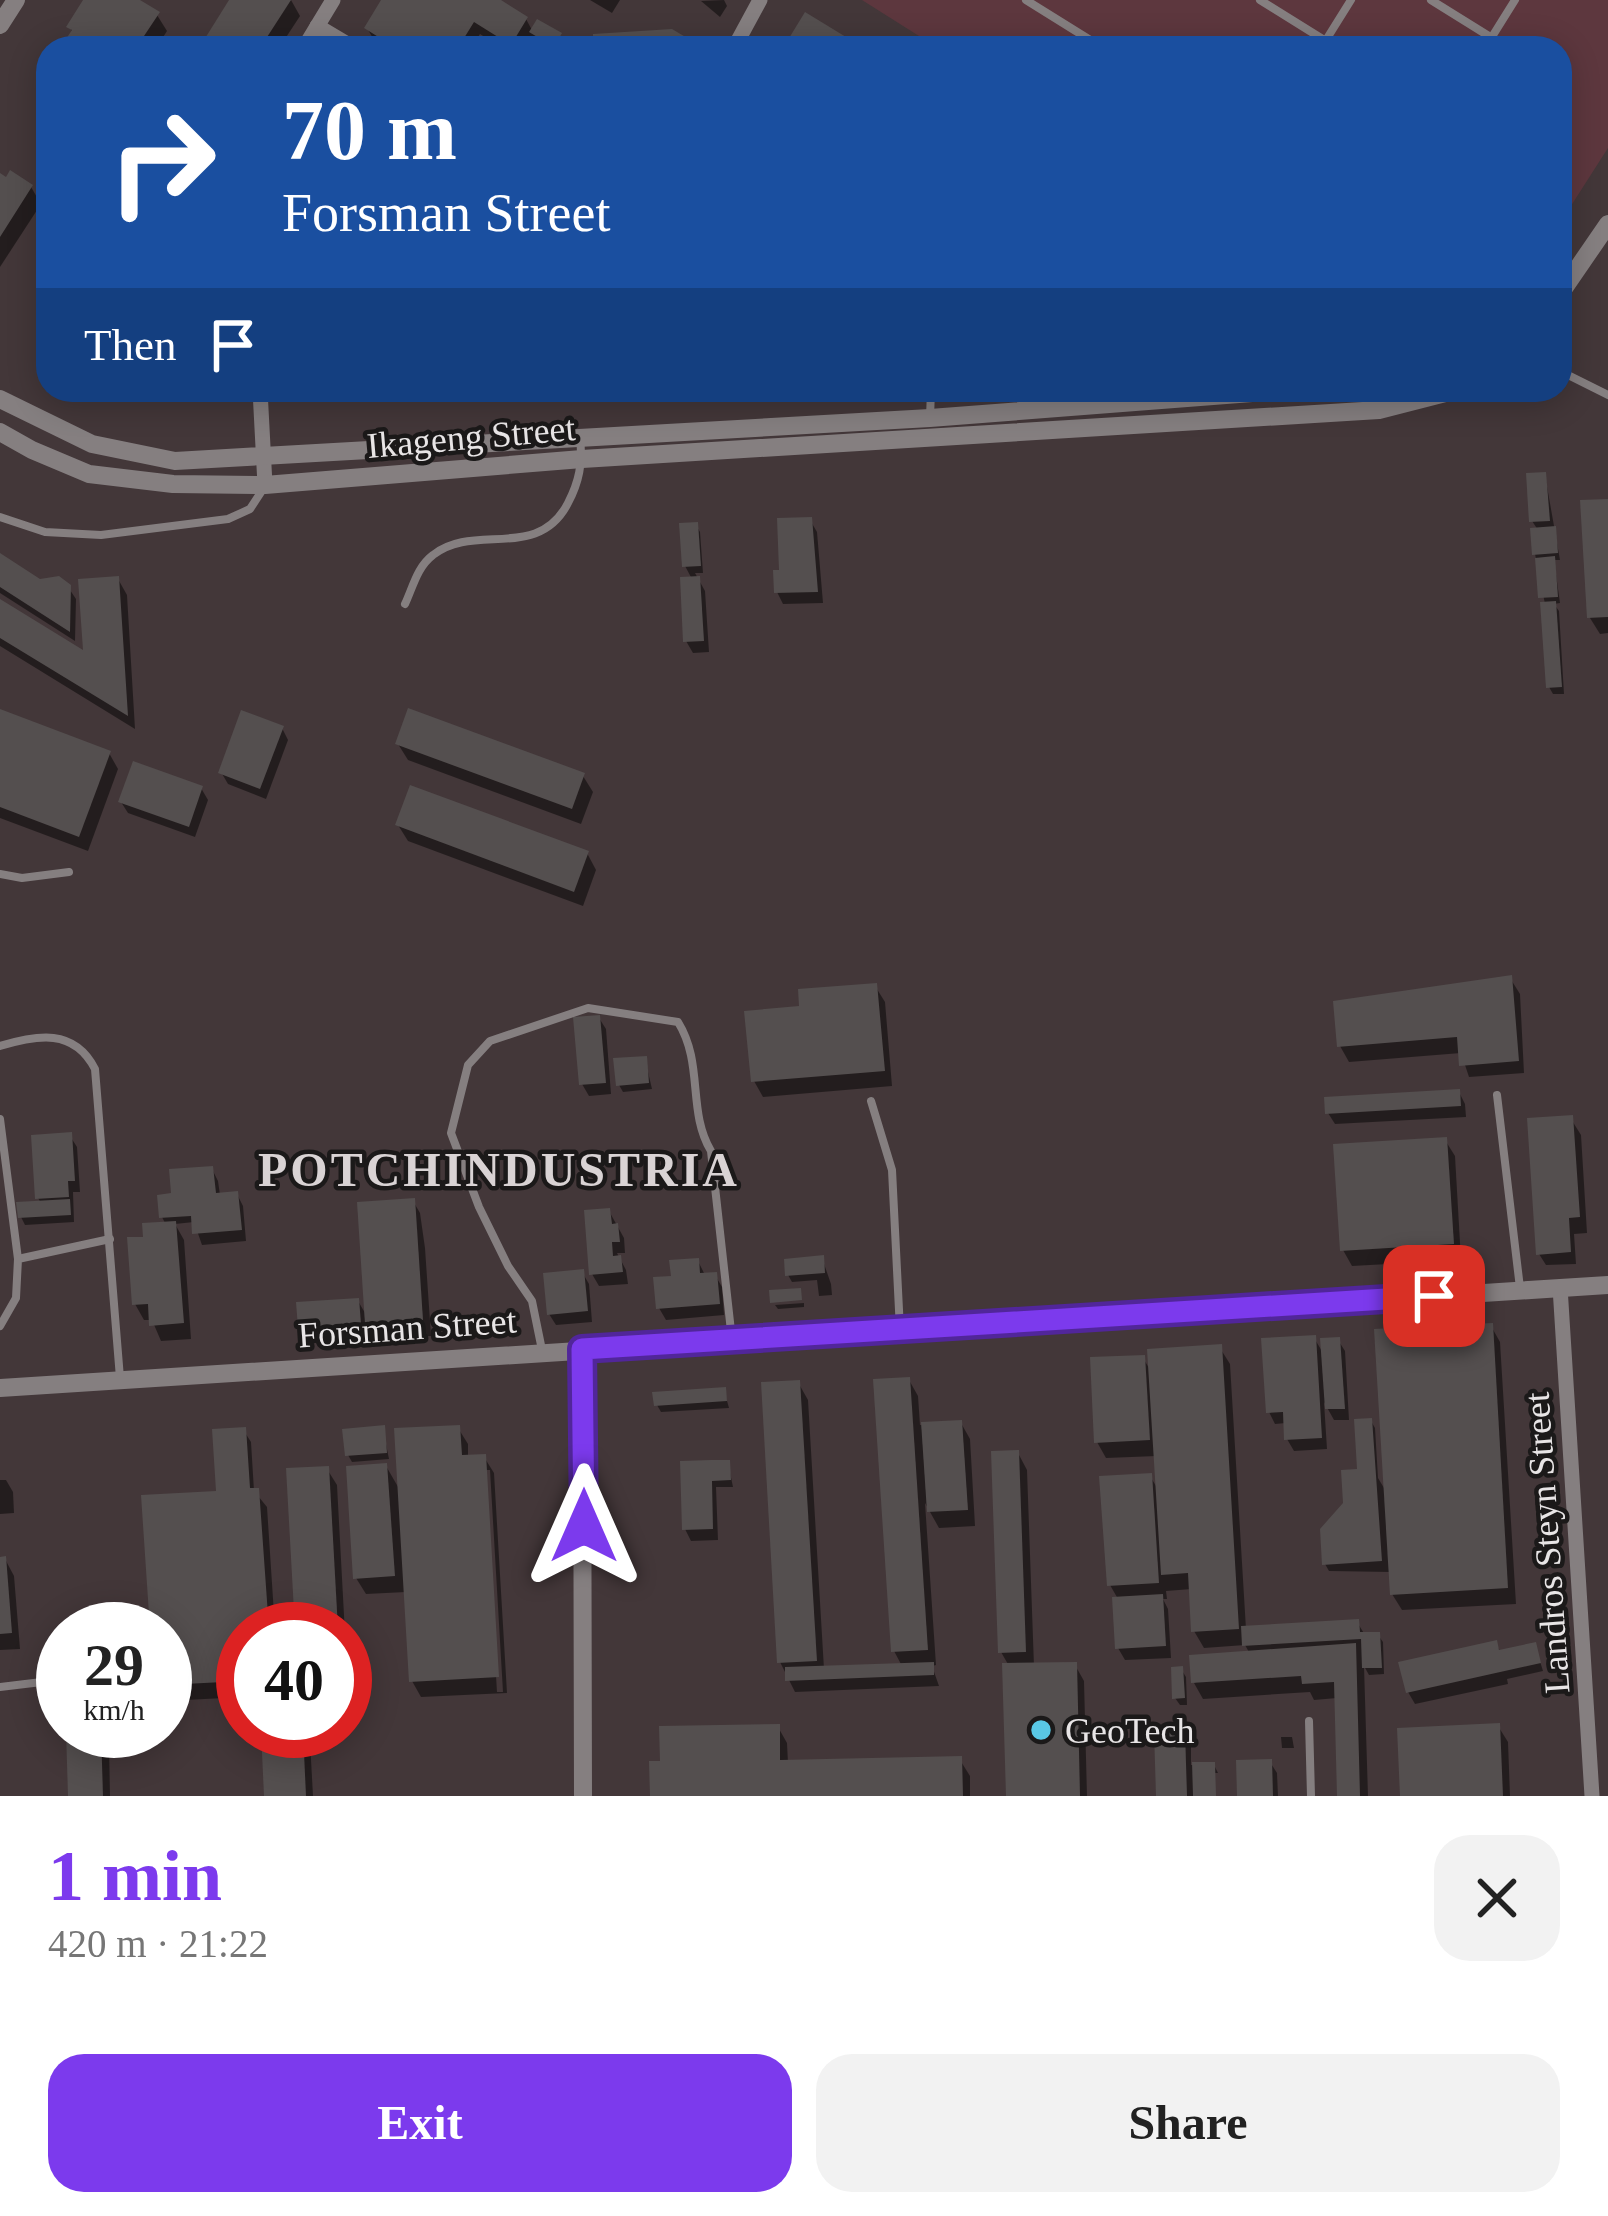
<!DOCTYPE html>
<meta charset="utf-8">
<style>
:root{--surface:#fff;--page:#f2f2f2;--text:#222;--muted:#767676;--accent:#7c3aed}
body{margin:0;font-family:"Times New Roman",serif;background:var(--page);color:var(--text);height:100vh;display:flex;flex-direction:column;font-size:45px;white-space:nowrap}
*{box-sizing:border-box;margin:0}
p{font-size:39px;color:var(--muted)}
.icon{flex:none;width:66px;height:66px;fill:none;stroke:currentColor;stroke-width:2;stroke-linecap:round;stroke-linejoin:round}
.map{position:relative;height:1796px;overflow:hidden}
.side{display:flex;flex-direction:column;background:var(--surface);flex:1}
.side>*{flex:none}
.guide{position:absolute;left:36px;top:36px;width:1536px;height:366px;border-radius:36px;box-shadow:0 6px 30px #0003;background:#1a4fa0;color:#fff;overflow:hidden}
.speed{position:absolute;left:36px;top:1602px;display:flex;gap:24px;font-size:60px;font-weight:700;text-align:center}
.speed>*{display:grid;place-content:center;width:156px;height:156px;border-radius:50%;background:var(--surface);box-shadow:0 6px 30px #0003;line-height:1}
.speed small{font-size:30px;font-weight:400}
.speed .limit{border:18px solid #d22;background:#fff;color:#111}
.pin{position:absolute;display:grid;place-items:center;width:102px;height:102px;color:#fff;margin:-51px;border-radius:24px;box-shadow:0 6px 18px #0006}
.me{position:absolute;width:132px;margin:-66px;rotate:0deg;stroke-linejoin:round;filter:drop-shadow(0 0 9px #0008)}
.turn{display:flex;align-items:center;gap:42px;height:252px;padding:0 48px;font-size:54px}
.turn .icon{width:156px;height:156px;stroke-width:2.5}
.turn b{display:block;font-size:84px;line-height:102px}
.then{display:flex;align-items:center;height:114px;padding:0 48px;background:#0003;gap:24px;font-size:45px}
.round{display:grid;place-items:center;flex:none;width:126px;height:126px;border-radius:36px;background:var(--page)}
.head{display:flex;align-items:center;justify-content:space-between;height:204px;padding:0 48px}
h1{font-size:72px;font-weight:700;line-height:90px;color:var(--accent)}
.action{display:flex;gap:24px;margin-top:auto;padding:24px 48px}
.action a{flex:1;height:138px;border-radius:36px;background:var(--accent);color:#fff;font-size:48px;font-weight:700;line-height:138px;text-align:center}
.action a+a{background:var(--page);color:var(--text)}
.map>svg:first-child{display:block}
</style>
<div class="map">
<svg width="1608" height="1796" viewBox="0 0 1608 1796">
<rect width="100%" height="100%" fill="#353031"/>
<path fill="#433739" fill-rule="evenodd" d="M0 0H1608V1796H0ZM48 48H1560V390H48ZM63 1629H165V1731H63ZM243 1629H345V1731H243Z"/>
<path fill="#5d373e" d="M862 0H1608V148L1560 223V48H938Z"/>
<g fill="#0007" fill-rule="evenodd">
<path d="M87 0H135L157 15 167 31 156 48H64L73 33 70 27Z"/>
<path d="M233 0H291L300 16 279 48H202Z"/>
<path d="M385 0H495L526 19 533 32 560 36 564 43 561 48H551L534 38 527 48H502L480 34 471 48H387L374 40 367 28Z"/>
<path d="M590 0H620L612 13Z"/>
<path d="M724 0 727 6 720 17 701 1Z"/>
<path d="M0 177 31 187 41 204 0 267Z"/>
<path d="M393 390H460V395L398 399Z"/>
<path d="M1545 475 1560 560H1554L1560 603 1554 604 1559 611 1564 694H1553L1549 687 1545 604 1535 554 1538 530 1532 521Z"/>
<path d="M1608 502V633L1600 634 1590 618Z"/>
<path d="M810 520 817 532 823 603 783 604 777 592 782 573Z"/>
<path d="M696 525 700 532 703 573H695L705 591 709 652 693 653 686 641 692 579 685 566Z"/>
<path d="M0 561 39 582 68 587 76 599 75 641 0 593Z"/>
<path d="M118 579 127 595 135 729 0 646V603L86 655Z"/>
<path d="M0 712 109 753 118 769 88 851 0 818Z"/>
<path d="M282 728 288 740 266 799 228 784 221 772Z"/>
<path d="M398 744 583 776 593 792 581 824 408 760Z"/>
<path d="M201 788 208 800 195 837 128 813 121 802Z"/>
<path d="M398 825 587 853 596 870 583 906 408 841Z"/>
<path d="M1510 978 1520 994 1524 1073 1469 1077 1461 1053 1349 1062 1340 1046Z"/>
<path d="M875 986 885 1002 892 1086 763 1097 754 1081Z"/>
<path d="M599 1018 606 1029 611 1094 589 1096 582 1084Z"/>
<path d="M645 1059 652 1089 623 1092 619 1085Z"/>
<path d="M1459 1092 1465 1104 1466 1117 1335 1124 1328 1113Z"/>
<path d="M1571 1119 1581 1135 1587 1233 1574 1234 1576 1264 1546 1265 1539 1254Z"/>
<path d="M70 1136 77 1147 80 1192H73L74 1222 25 1225 21 1217 41 1203 38 1198Z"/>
<path d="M1445 1140 1455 1156 1461 1260 1352 1266 1343 1250Z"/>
<path d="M212 1169 218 1181 220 1195 237 1194 243 1206 246 1241 202 1245 194 1222 175 1224 184 1240 191 1339 161 1341 152 1320H144L135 1304 146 1240 166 1225 162 1217 174 1196Z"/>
<path d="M413 1201 420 1213 425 1248 431 1336 378 1340 365 1318 366 1335 307 1339 301 1327 358 1301 368 1318Z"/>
<path d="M609 1211 624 1238 625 1253H617L626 1270 628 1284 599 1286 592 1274Z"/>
<path d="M822 1258 831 1284 832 1295 819 1296 817 1280 792 1282 788 1275Z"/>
<path d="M698 1261 704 1273 715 1275 722 1287 724 1315 666 1320 659 1308 674 1279Z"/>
<path d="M582 1272 589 1284 592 1322 556 1325 549 1314Z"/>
<path d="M804 1303V1307L778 1309 775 1305Z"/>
<path d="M1491 1326 1500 1342 1516 1604 1402 1610 1392 1594 1391 1572 1329 1571 1325 1564 1342 1508 1360 1472 1371 1421 1375 1428 1378 1478 1387 1493Z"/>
<path d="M1314 1338 1325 1356 1338 1340 1345 1351 1349 1420H1334L1324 1402 1327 1449 1294 1451 1287 1439 1286 1423 1275 1424 1269 1412Z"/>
<path d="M1220 1348 1230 1364 1246 1629 1357 1622 1365 1635H1378L1383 1642 1384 1674 1369 1675 1364 1666 1368 1796H1340L1337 1698 1314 1700 1310 1692 1203 1699 1194 1683 1250 1654 1245 1645 1204 1648 1194 1631 1192 1589 1166 1591 1167 1599H1163L1168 1609 1171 1658 1125 1660 1118 1648V1599L1110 1585 1150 1476 1159 1491 1157 1456 1106 1458 1097 1442 1143 1358 1152 1373Z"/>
<path d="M909 1380 918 1396 920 1425 961 1423 970 1439 975 1526 939 1528 925 1503 936 1665 932 1666 939 1686 795 1692 780 1662 799 1384 808 1400 824 1669 902 1666 894 1651Z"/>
<path d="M724 1390 729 1408 661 1412 657 1405Z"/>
<path d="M458 1428 468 1444V1458L484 1457 494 1473 507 1693 421 1697 412 1681 406 1592 366 1594 356 1578 386 1466 401 1492ZM484 1470H490L503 1692H497Z"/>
<path d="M383 1429 389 1459 352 1462 348 1455Z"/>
<path d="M244 1431 251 1442 254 1491 267 1507 275 1629H243V1697L167 1701 165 1629H153L219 1493Z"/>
<path d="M1018 1453 1027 1470 1034 1666 1075 1665 1084 1681 1087 1796H1009V1666L1001 1652Z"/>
<path d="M728 1463 733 1487H716L718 1540 691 1541 685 1529 683 1464Z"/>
<path d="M327 1469 337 1485 347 1671 345 1629H298Z"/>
<path d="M0 1480H6L13 1492 14 1513 0 1514Z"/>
<path d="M5 1559 14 1576 20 1649 0 1650V1560Z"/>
<path d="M1495 1644 1501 1652 1535 1645 1543 1671 1507 1679 1508 1684 1415 1704 1408 1692Z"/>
<path d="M1181 1669 1186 1677 1187 1705H1180L1175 1698Z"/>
<path d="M1498 1726 1508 1742 1510 1796H1403Z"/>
<path d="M778 1727 787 1743 788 1763 960 1760 970 1776V1796H653Z"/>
<path d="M69 1731H101L109 1744 110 1796H71Z"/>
<path d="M264 1731H304L310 1741 313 1796H267Z"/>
<path d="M1184 1733 1191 1745V1765H1214L1218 1773H1213V1796H1159Z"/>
<path d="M1281 1737H1292L1294 1748H1282Z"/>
<path d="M1270 1762 1277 1773 1278 1796H1240Z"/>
</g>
<g fill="#544f4f">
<path d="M83 0H140L160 12 136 48H60L72 30 66 27Z"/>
<path d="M229 0H291L260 48H199Z"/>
<path d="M381 0H501L528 17 511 45 474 22 461 43 470 48H396L364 28Z"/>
<path d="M805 12 864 48H783Z"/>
<path d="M537 19 562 33 554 47 529 32Z"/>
<path d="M672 29 704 48H593V34Z"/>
<path d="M10 170 33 185 0 237V173L6 177Z"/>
<path d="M1546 472 1550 521 1529 522 1526 473Z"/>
<path d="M1608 499V617L1587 618 1580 500Z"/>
<path d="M812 517 818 592 774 593 773 570H779L777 518Z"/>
<path d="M698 522 701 566 682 567 679 523Z"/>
<path d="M1556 526 1558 553 1532 555 1530 528Z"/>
<path d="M0 553 40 579 59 576 71 585 70 632 0 587Z"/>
<path d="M1555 556 1558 597 1538 598 1535 558Z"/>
<path d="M119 576 128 716 0 638V599L83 650 78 579Z"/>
<path d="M700 576 704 641 683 642 680 577Z"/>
<path d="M1556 601 1562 687 1546 688 1540 602Z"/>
<path d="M408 708 585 773 572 809 395 744Z"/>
<path d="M0 709 111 751 79 837 0 807Z"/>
<path d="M241 710 284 726 260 789 218 773Z"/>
<path d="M133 761 203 786 189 827 118 802Z"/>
<path d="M410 785 589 851 574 892 395 825Z"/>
<path d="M1512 975 1519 1061 1459 1066 1457 1037 1337 1047 1333 1001Z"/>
<path d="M877 983 885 1071 751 1082 744 1011 799 1006 798 989Z"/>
<path d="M600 1015 606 1083 579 1085 573 1017Z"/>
<path d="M647 1056 649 1083 616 1086 613 1058Z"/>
<path d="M1460 1089 1461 1106 1325 1114 1324 1097Z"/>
<path d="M1573 1115 1580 1217 1569 1218 1571 1252 1536 1255 1527 1118Z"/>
<path d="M72 1132 75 1181H68L69 1197 35 1199 31 1135Z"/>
<path d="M1447 1137 1454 1244 1340 1251 1333 1144Z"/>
<path d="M213 1166 216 1193 238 1191 242 1230 192 1234 191 1216 159 1218 157 1195 171 1193 169 1169Z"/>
<path d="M415 1198 423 1320 365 1324 357 1202Z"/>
<path d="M70 1199 71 1215 18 1218 16 1202Z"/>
<path d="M610 1208 612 1224 618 1223 620 1242H612L613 1256 621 1255 623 1272 589 1275 584 1210Z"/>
<path d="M176 1221 184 1323 149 1326 148 1304 132 1305 127 1237H143L142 1223Z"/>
<path d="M824 1255 825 1273 785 1276 784 1259Z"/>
<path d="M699 1258 700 1273 717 1272 720 1304 656 1309 653 1277 671 1276 669 1260Z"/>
<path d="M584 1269 588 1311 547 1315 543 1273Z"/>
<path d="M801 1288 802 1300 770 1303 769 1290Z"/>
<path d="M359 1298 361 1324 298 1328 296 1302Z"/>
<path d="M1493 1323 1508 1588 1390 1595 1374 1329Z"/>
<path d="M1316 1335 1322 1438 1284 1440 1283 1412 1266 1413 1261 1338Z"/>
<path d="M1340 1337 1345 1409H1325L1320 1338Z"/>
<path d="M1222 1344 1239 1629 1191 1632 1188 1573 1161 1575 1147 1349Z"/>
<path d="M1145 1355 1150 1440 1094 1443 1090 1357Z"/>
<path d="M910 1377 928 1650 891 1652 873 1379Z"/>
<path d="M800 1380 817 1661 777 1663 761 1382Z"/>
<path d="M726 1387 727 1401 654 1406 652 1392Z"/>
<path d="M1372 1418 1382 1561 1322 1565 1320 1529 1343 1503 1341 1470 1357 1469 1354 1419Z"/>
<path d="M962 1420 968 1510 927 1512 921 1422Z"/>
<path d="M385 1425 387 1453 345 1456 342 1429Z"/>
<path d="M460 1425 462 1455 486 1454 499 1677 409 1682 394 1428Z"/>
<path d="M246 1427 250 1488H259L269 1629H243V1681L165 1685V1629H150L141 1495 216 1491 212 1429Z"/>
<path d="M1019 1450 1026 1652 998 1653 991 1451Z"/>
<path d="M711 1460H730L731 1480 712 1481 713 1529 682 1530 680 1461Z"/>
<path d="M387 1463 395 1576 353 1579 346 1466Z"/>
<path d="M329 1466 338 1629H295L286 1468Z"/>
<path d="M1152 1473 1159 1583 1107 1586 1099 1476Z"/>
<path d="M6 1556 12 1633 0 1634V1557Z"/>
<path d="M1163 1594 1166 1646 1115 1649 1112 1597Z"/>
<path d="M1359 1619 1360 1632H1380L1382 1668H1362L1361 1639 1242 1646 1241 1626Z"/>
<path d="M1497 1640 1499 1650 1536 1642 1541 1663 1406 1693 1398 1662Z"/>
<path d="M1356 1643 1360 1796H1337L1334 1682 1302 1684 1301 1676 1191 1683 1189 1655Z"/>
<path d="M934 1662V1675L785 1681V1667Z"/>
<path d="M1077 1662 1080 1796H1006L1002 1663Z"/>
<path d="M1183 1666 1185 1698 1172 1699 1171 1667Z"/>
<path d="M1500 1723 1503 1796H1400L1397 1728Z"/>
<path d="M780 1724V1760L962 1756 963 1796H650L649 1761H660L659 1726Z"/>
<path d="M1185 1730 1187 1796H1156L1154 1731Z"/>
<path d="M66 1731H101L103 1796H68Z"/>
<path d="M261 1731H303L306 1796H264Z"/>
<path d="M1272 1759 1273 1796H1237L1236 1760Z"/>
<path d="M1192 1762H1215L1216 1796H1193Z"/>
</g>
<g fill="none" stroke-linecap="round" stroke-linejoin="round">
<g stroke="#857f80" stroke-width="8">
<path d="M1026 0 1103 48"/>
<path d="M1260 0 1337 48"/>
<path d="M1431 0 1492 38"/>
<path d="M1321 48 1351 0"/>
<path d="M1485 48 1515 0"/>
<path d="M1560 371 1608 395"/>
<path d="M930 418 931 390"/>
<path d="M0 517 45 532 101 535 228 519 250 509 263 489"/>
<path d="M405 604C413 587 417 567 433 555 474 522 538 562 568 503 579 482 583 463 580 439"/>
<path d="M0 874 22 878 69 872"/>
<path d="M0 1046C37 1035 74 1028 95 1069L120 1378"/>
<path d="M1497 1095 1520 1288"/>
<path d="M871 1101 892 1170 900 1330"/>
<path d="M0 1119 18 1259"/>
<path d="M0 1326 16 1298 18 1259 110 1239"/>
<path d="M542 1350 532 1301 508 1266 479 1207 451 1133 468 1065 490 1041 588 1008 678 1022C704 1064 687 1111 711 1151L732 1340"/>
<path d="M0 1687 50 1681"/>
<path d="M1309 1721 1311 1796"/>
</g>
<g stroke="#857f80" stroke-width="15">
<path d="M317 26 354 48"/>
<path d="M304 48 333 0"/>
<path d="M734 48 760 0"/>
<path d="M260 390 265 485"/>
<path d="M1560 1287 1592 1796"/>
</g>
<g stroke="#857f80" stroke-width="18">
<path d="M0 25 16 0"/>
<path d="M1560 294 1608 224"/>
<path d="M0 399 92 444 175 461 930 418 1292 390"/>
<path d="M0 432 32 450 89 474 173 484 265 485 582 459 1379 410 1457 390"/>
<path d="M582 1349 583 1796"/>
<path d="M0 1388 1608 1285"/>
</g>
</g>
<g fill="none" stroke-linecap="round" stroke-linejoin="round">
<g stroke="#51269a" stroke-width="30">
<path id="route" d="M584 1526 582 1349 1434 1296"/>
</g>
<use href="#route" stroke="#7c3aed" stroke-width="21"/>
</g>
<circle fill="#59c8e5" stroke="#1b1919" stroke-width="4.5" cx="1041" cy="1730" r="12"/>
<g text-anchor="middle" stroke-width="9" stroke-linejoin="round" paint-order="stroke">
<g font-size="36" fill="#e8e5e6" stroke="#1b1919">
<text transform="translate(471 436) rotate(-5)" y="13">Ikageng Street</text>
<text transform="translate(407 1327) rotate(-4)" y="13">Forsman Street</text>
<text transform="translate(1546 1543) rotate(-94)" y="13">Landros Steyn Street</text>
</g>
<g font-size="36" fill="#e8e5e6" stroke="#1b1919" text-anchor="start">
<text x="1065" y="1743">GeoTech</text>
</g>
<g font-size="48" font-weight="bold" letter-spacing="3" fill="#d9d3d4" stroke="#1b1919">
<text x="499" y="1186">POTCHINDUSTRIA</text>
</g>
</g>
</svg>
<div class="speed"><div>29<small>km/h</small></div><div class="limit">40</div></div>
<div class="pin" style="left:1434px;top:1296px;background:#d93025"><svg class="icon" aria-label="arrive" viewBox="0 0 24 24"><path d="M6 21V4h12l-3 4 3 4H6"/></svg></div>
<svg class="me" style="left:584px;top:1526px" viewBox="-20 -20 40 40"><path d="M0-17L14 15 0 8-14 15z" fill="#7c3aed" stroke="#fff" stroke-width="4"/></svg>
<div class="guide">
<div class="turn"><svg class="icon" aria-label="right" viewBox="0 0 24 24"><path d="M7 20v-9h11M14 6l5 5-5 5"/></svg><div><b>70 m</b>Forsman Street</div></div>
<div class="then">Then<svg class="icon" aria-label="arrive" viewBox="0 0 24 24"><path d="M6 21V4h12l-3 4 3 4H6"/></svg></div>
</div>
</div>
<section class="side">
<div class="head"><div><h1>1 min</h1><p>420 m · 21:22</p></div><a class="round"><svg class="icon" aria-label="close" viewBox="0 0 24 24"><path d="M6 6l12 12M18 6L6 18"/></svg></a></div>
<div class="action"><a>Exit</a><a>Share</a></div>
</section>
